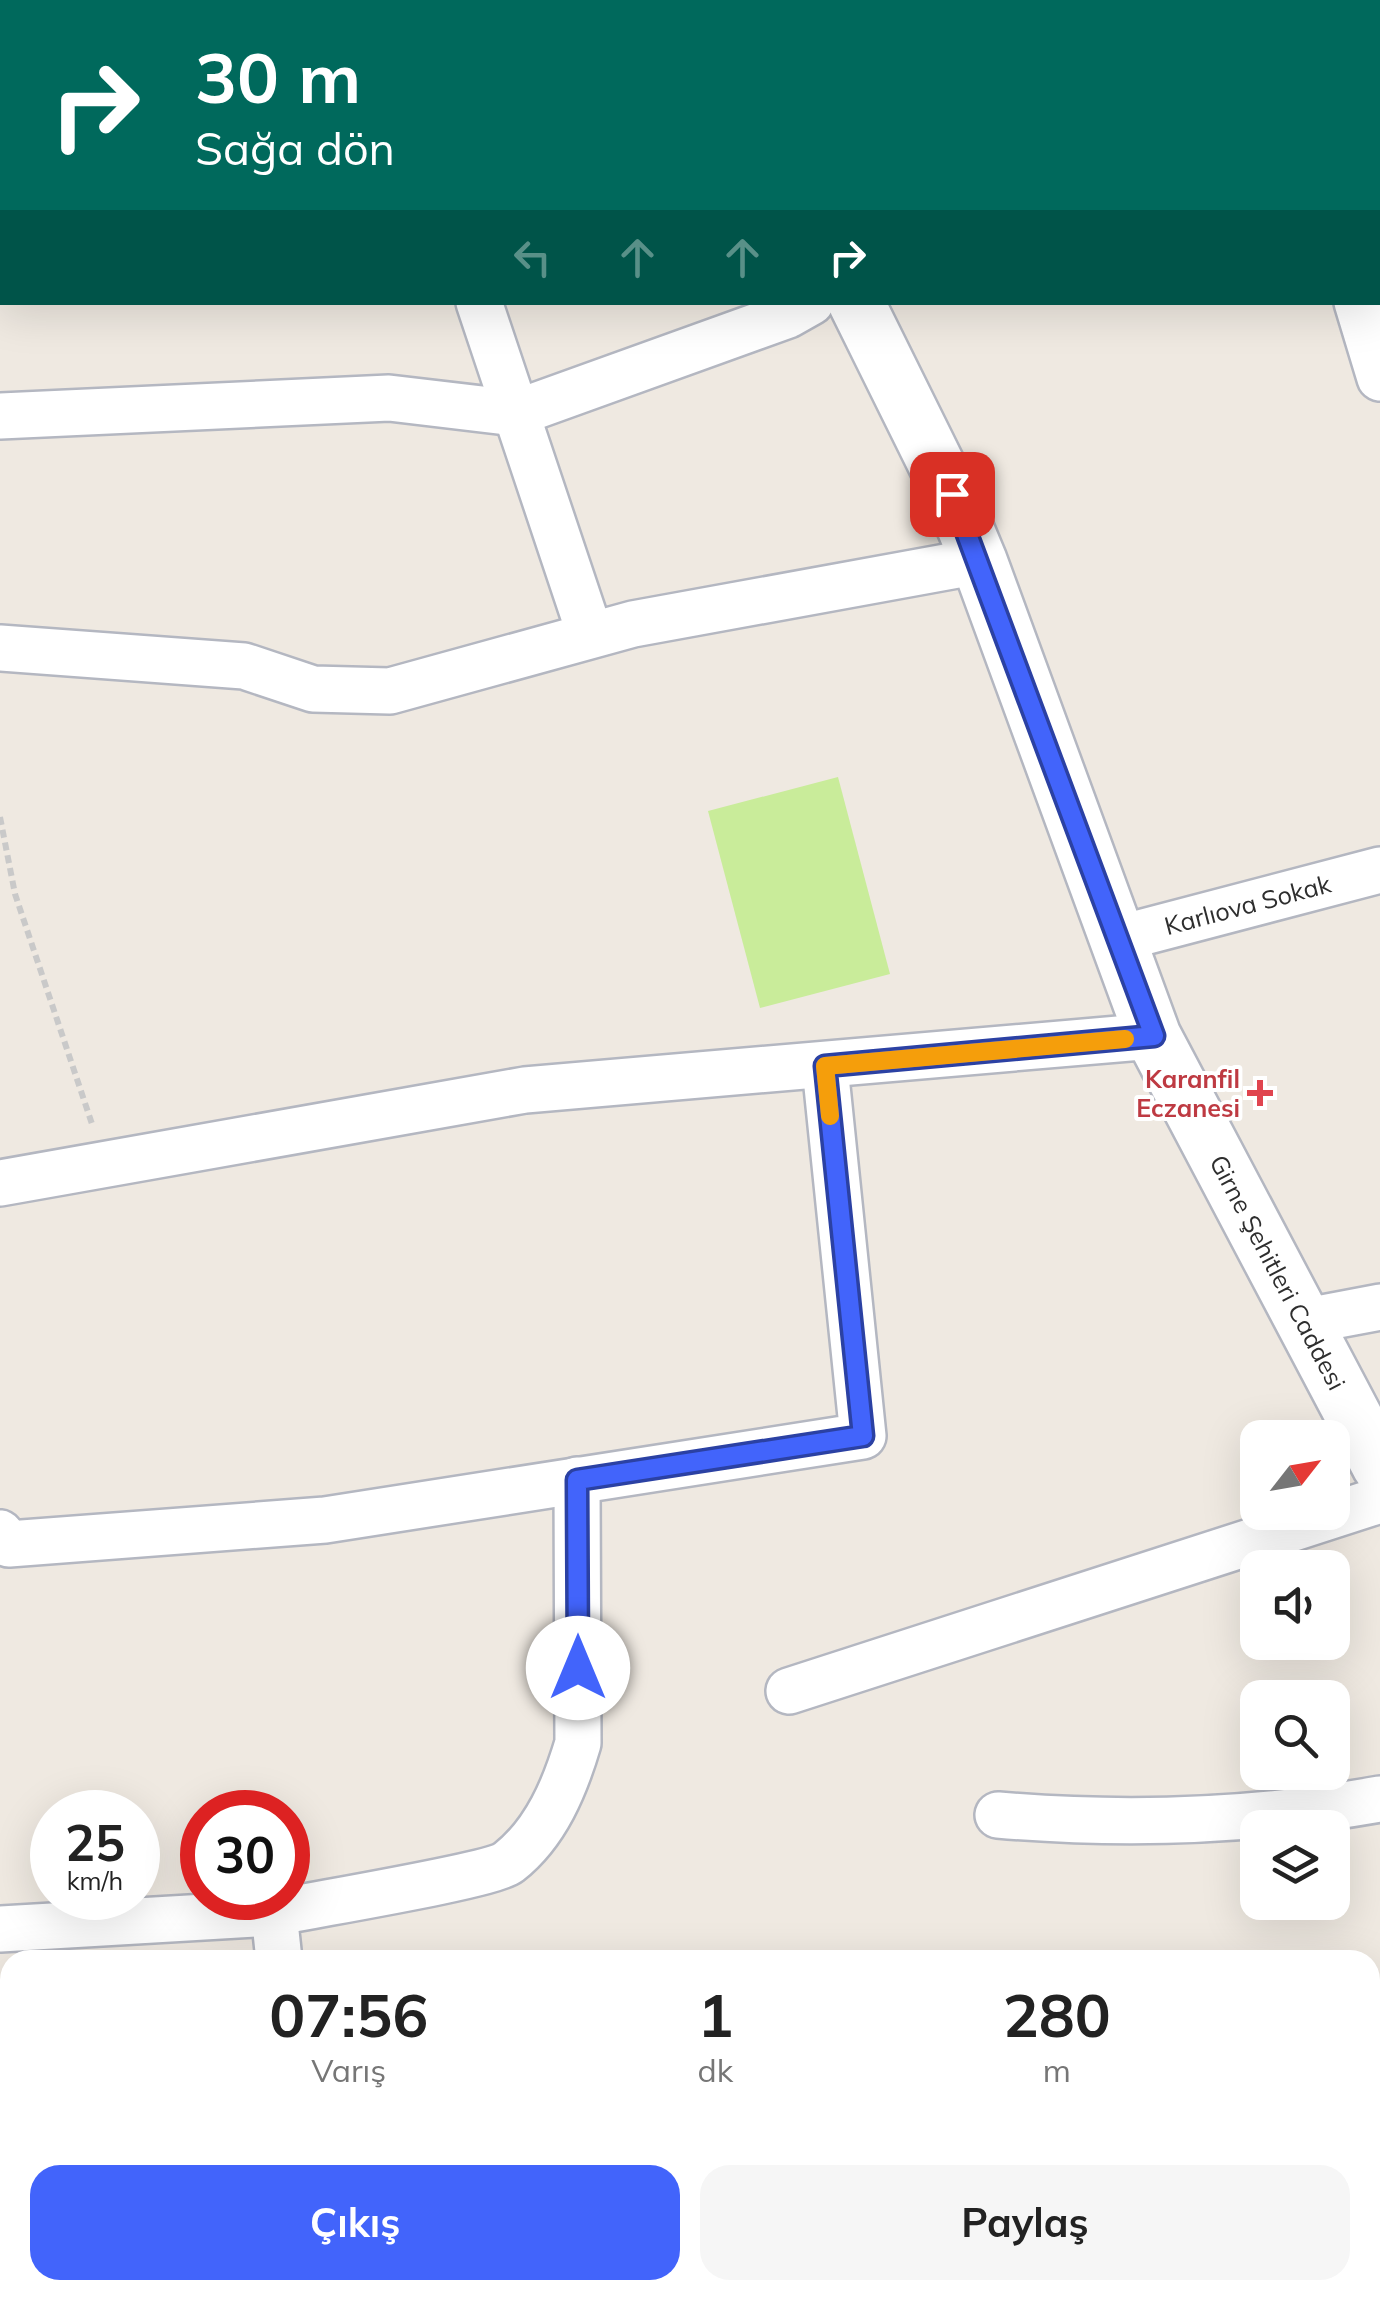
<!DOCTYPE html>
<html lang="tr">
<meta charset="utf-8">
<style>
:root{--surface:#fff;--page:#f6f6f6;--text:#222;--muted:#767676;--accent:#4264fb}
body{margin:0;font-family:Mulish,sans-serif;background:var(--page);color:var(--text);height:100vh;display:flex;flex-direction:column;font-size:38px;white-space:nowrap}
*{box-sizing:border-box;margin:0}
p{font-size:32px;color:var(--muted)}
.icon{flex:none;width:55px;height:55px;fill:none;stroke:currentColor;stroke-width:2;stroke-linecap:round;stroke-linejoin:round}
.map{position:relative;flex:1;overflow:hidden}
.drawer{position:absolute;left:0px;top:1950px;width:1380px;height:350px;display:flex;flex-direction:column;background:var(--surface);border-radius:30px 30px 0 0;box-shadow:0 10px 40px #0002}
.drawer>*{flex:none}
.hud{position:absolute;left:0px;top:0px;width:1380px;height:305px;box-shadow:0 10px 40px #0002;background:#00695c;color:#fff;overflow:hidden}
.needle{width:65px;rotate:59deg}
.tools{position:absolute;left:1240px;top:1420px;display:grid;gap:20px}
.tools a{display:grid;place-items:center;width:110px;height:110px;border-radius:20px;background:var(--surface);box-shadow:0 10px 40px #0002;font-size:50px}
.speed{position:absolute;left:30px;top:1790px;display:flex;gap:20px;font-size:50px;font-weight:700;text-align:center}
.speed>*{display:grid;place-content:center;width:130px;height:130px;border-radius:50%;background:var(--surface);box-shadow:0 10px 40px #0002;line-height:1}
.speed small{font-size:25px;font-weight:400}
.speed .limit{border:15px solid #d22;background:#fff;color:#111}
.pin{position:absolute;display:grid;place-items:center;width:85px;height:85px;color:#fff;margin:-42px;border-radius:20px;box-shadow:0 5px 15px #0006}
.me{position:absolute;width:110px;margin:-55px;rotate:0deg;stroke-linejoin:round;filter:drop-shadow(0 0 8px #0008)}
.turn{display:flex;align-items:center;gap:35px;height:210px;padding:0 30px;font-size:45px}
.turn .icon{width:130px;height:130px;stroke-width:2.5}
.turn b{display:block;font-size:70px;line-height:85px}
.lanes{display:flex;align-items:center;height:95px;padding:0 30px;background:#0003;justify-content:center;gap:50px;direction:ltr}
.lanes .off{opacity:.35}
.eta{display:flex;justify-content:space-evenly;align-items:center;height:170px;text-align:center}
.eta b{font-size:60px;font-weight:700;line-height:70px}
.button{display:flex;gap:20px;margin-top:auto;padding:20px 30px}
.button a{flex:1;height:115px;border-radius:30px;background:var(--accent);color:#fff;font-size:40px;font-weight:700;line-height:115px;text-align:center}
.button a+a{background:var(--page);color:var(--text)}
.map>svg:first-child{display:block}
</style>
<div class="map">
<svg width="1380" height="2300" viewBox="0 0 1380 2300">
<rect width="100%" height="100%" fill="#efe9e1"/>
<path fill="#c9ec9a" d="M838 777 890 974 760 1008 708 811Z"/>
<g fill="none" stroke-linecap="round" stroke-linejoin="round">
<g stroke="#b4b7c1" stroke-width="28">
<path id="service" d="M331 2290 332 2300"/>
</g>
<g stroke="#b4b7c1" stroke-width="50">
<g id="minor">
<path d="M1075 0 1076 2"/>
<path d="M1378 21 1380 19"/>
<path d="M0 266H2"/>
<path d="M479 302 590 634"/>
<path d="M1357 302 1380 378"/>
<path d="M0 416 389 398 516 413 788 315 811 302"/>
<path d="M0 648 244 666 313 689 390 691 633 624 979 561"/>
<path id="s1" d="M1117 939 1380 870"/>
<path d="M0 1183 525 1090 1153 1036"/>
<path d="M1301 1322 1380 1307"/>
<path d="M0 1533 9 1544 325 1520 863 1436 825 1067"/>
<path d="M789 1691 1380 1500"/>
<path d="M998 1815C1128 1826 1252 1822 1380 1799"/>
<path d="M0 1929 274 1913"/>
<path d="M279 1960 274 1913C310 1905 491 1876 509 1862 546 1833 565 1787 578 1743L577 1480"/>
<path d="M0 2128 10 2126"/>
<path d="M1370 2166 1380 2167"/>
<path d="M382 2290 480 2294 489 2290"/>
<path d="M877 2290 893 2300"/>
<path d="M1019 2300 1021 2290"/>
</g>
</g>
<g stroke="#b4b7c1" stroke-width="60">
<g id="tertiary">
<path d="M698 0 699 2"/>
<path id="s2" d="M856 302 951 494 979 561 1153 1036 1380 1466"/>
</g>
</g>
<path stroke="#c9c9c9" stroke-width="6" stroke-dasharray="8 5" stroke-linecap="butt" d="M0 817 15 894 93 1127"/>
<use href="#service" stroke="#fff" stroke-width="22"/>
<use href="#minor" stroke="#fff" stroke-width="45"/>
<use href="#tertiary" stroke="#fff" stroke-width="55"/>
</g>
<g fill="none" stroke-linecap="round" stroke-linejoin="round">
<g stroke="#2b41a3" stroke-width="25">
<path id="route" d="M578 1668 577 1480 863 1436 825 1066 1154 1036 952 494"/>
</g>
<use href="#route" stroke="#4264fb" stroke-width="18"/>
<path stroke="#f59e0b" stroke-width="18" d="M830 1116 825 1066 1125 1039"/>
</g>
<path fill="#e0444e" stroke="#fff" stroke-width="4" d="M1255 1078h10v10h10v10h-10v10h-10v-10h-10v-10h10z"/>
<g text-anchor="middle" stroke-width="8" stroke-linejoin="round" paint-order="stroke">
<g font-size="25" fill="#2e2e2e" stroke="#fff">
<text dy="9" stroke="none"><textPath href="#s1" startOffset="135">Karlıova Sokak</textPath></text>
<text dy="9" stroke="none"><textPath href="#s2" startOffset="1060">Girne Şehitleri Caddesi</textPath></text>
</g>
<g font-size="25" font-weight="bold" fill="#be3a42" stroke="#fff" text-anchor="end">
<text x="1240" y="1088">Karanfil<tspan x="1240" dy="29">Eczanesi</tspan></text>
</g>
</g>
</svg>
<div class="tools">
<a><svg class="needle" viewBox="-14 -14 28 28"><path d="M0-13l5 13h-10z" fill="#e53935"/><path d="M0 13l5-13h-10z" fill="#767676"/></svg></a>
<a><svg class="icon" aria-label="sound" viewBox="0 0 24 24"><path d="M4 9h4l5-4v14l-5-4H4zM17 9q2 3 0 6"/></svg></a>
<a><svg class="icon" aria-label="search" viewBox="0 0 24 24"><circle cx="10" cy="10" r="6"/><path d="M15 15l6 6"/></svg></a>
<a><svg class="icon" aria-label="layers" viewBox="0 0 24 24"><path d="M12 4l9 5-9 5-9-5zM3 14l9 5 9-5"/></svg></a>
</div>
<div class="speed"><div>25<small>km/h</small></div><div class="limit">30</div></div>
<div class="pin" style="left:952px;top:494px;background:#d93025"><svg class="icon" aria-label="arrive" viewBox="0 0 24 24"><path d="M6 21V4h12l-3 4 3 4H6"/></svg></div>
<svg class="me" style="left:578px;top:1668px" viewBox="-20 -20 40 40"><circle r="19" fill="#fff"/><path d="M0-13L10 11 0 6-10 11z" fill="#4264fb"/></svg>
<div class="hud">
<div class="turn"><svg class="icon" aria-label="right" viewBox="0 0 24 24"><path d="M7 20v-9h11M14 6l5 5-5 5"/></svg><div><b>30 m</b>Sağa dön</div></div>
<div class="lanes"><svg class="icon off" aria-label="left" viewBox="0 0 24 24"><path d="M17 20v-9H6M10 6l-5 5 5 5"/></svg><svg class="icon off" aria-label="ahead" viewBox="0 0 24 24"><path d="M12 20V5M6 11l6-6 6 6"/></svg><svg class="icon off" aria-label="ahead" viewBox="0 0 24 24"><path d="M12 20V5M6 11l6-6 6 6"/></svg><svg class="icon" aria-label="right" viewBox="0 0 24 24"><path d="M7 20v-9h11M14 6l5 5-5 5"/></svg></div>
</div>
<section class="drawer">
<div class="eta">
<div><b>07:56</b><p>Varış</p></div>
<div><b>1</b><p>dk</p></div>
<div><b>280</b><p>m</p></div>
</div>
<div class="button"><a>Çıkış</a><a>Paylaş</a></div>
</section>
</div>
